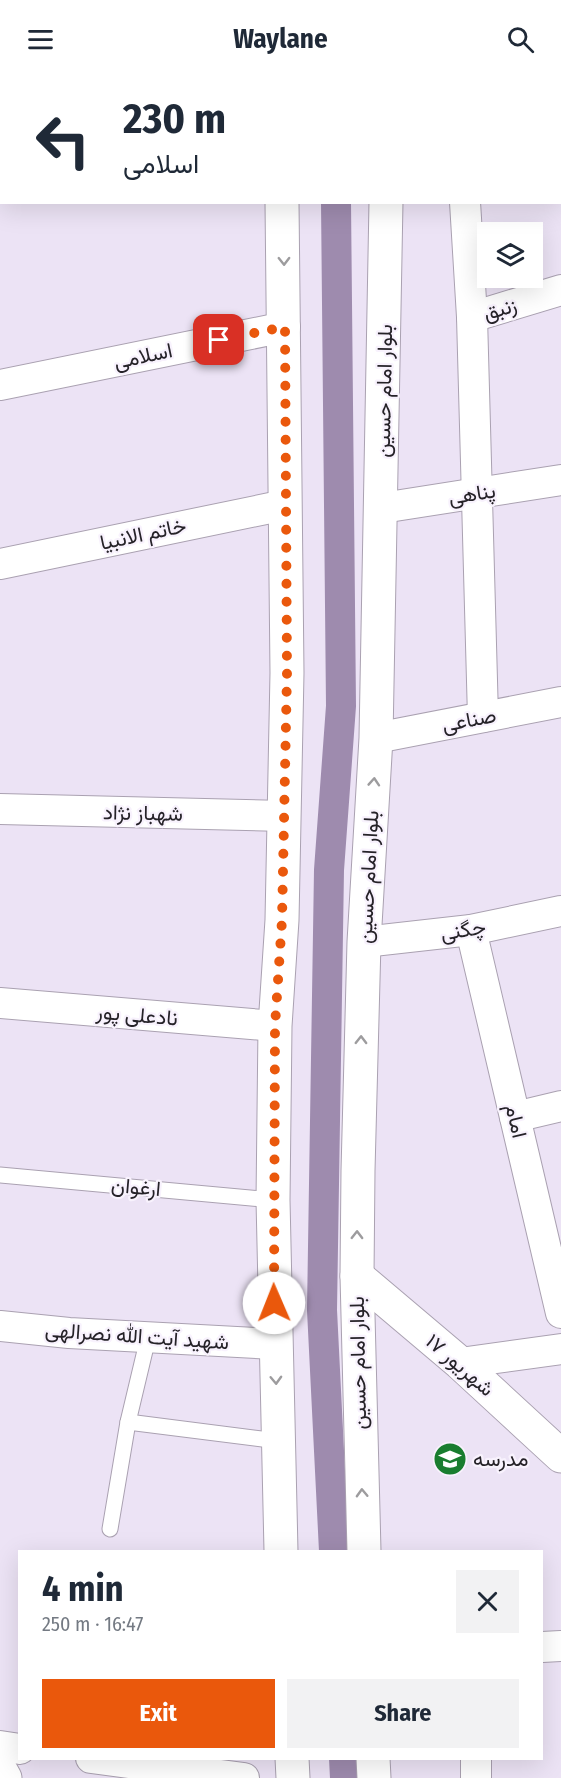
<!DOCTYPE html>
<meta charset="utf-8">
<style>
:root{--surface:#fff;--page:#f2f2f3;--text:#1f2937;--muted:#747a83;--accent:#ea580c}
body{margin:0;font-family:"Fira Sans Condensed",Vazirmatn,sans-serif;background:var(--page);color:var(--text);height:100vh;display:flex;flex-direction:column;font-size:22px;white-space:nowrap}
*{box-sizing:border-box;margin:0}
p{font-size:20px;color:var(--muted)}
.icon{flex:none;width:33px;height:33px;fill:none;stroke:currentColor;stroke-width:2;stroke-linecap:round;stroke-linejoin:round}
.map{position:relative;flex:1;overflow:hidden}
.panel{position:absolute;left:18px;top:1472px;width:525px;height:210px;display:flex;flex-direction:column;background:var(--surface);border-radius:0px;box-shadow:0 6px 24px #0002}
.panel>*{flex:none}
.banner{position:absolute;left:0px;top:0px;width:561px;height:126px;box-shadow:0 6px 24px #0002;background:#fff;color:var(--text);overflow:hidden}
.fabs{position:absolute;left:477px;top:144px;display:grid;gap:12px}
.fabs a{display:grid;place-items:center;width:66px;height:66px;border-radius:0px;background:var(--surface);box-shadow:0 6px 24px #0002;font-size:30px}
.pin{position:absolute;display:grid;place-items:center;width:51px;height:51px;color:#fff;margin:-26px;border-radius:12px;box-shadow:0 3px 9px #0006}
.me{position:absolute;width:66px;margin:-33px;rotate:359deg;stroke-linejoin:round;filter:drop-shadow(0 0 4px #0008)}
.turn{display:flex;align-items:center;gap:21px;height:126px;padding:0 24px;font-size:27px}
.turn .icon{width:78px;height:78px;stroke-width:2.5}
.turn b{display:block;font-size:42px;line-height:51px}
.round{display:grid;place-items:center;flex:none;width:63px;height:63px;border-radius:0px;background:var(--page)}
.head{display:flex;align-items:center;justify-content:space-between;height:102px;padding:0 24px}
h1{font-size:36px;font-weight:700;line-height:45px}
.cta{display:flex;gap:12px;margin-top:auto;padding:12px 24px}
.cta a{flex:1;height:69px;border-radius:0px;background:var(--accent);color:#fff;font-size:24px;font-weight:700;line-height:69px;text-align:center}
.cta a+a{background:var(--page);color:var(--text)}
header{display:flex;justify-content:space-between;align-items:center;height:78px;padding:0 24px;background:var(--surface);font-size:27px;font-weight:700}
.map>svg:first-child{display:block}
</style>
<header><svg class="icon" aria-label="menu" viewBox="0 0 24 24"><path d="M4 6h16M4 12h16M4 18h16"/></svg>Waylane<svg class="icon" aria-label="search" viewBox="0 0 24 24"><circle cx="10" cy="10" r="6"/><path d="M15 15l6 6"/></svg></header>
<div class="map">
<svg width="561" height="1700" viewBox="0 0 561 1700">
<rect width="100%" height="100%" fill="#ece3f5"/>
<g fill="none" stroke-linecap="round" stroke-linejoin="round">
<g stroke="#9e8bae" stroke-width="30">
<path d="M335 0V2"/>
<path d="M334 1473 322 1232 329 792 341 628 336 124"/>
<path d="M344 1680 345 1700"/>
</g>
<g stroke="#aaa1b1" stroke-width="17">
<g id="lane">
<path d="M0 1097 273 1122"/>
<path d="M128 1344 278 1363"/>
<path d="M110 1451 128 1344 148 1260"/>
</g>
</g>
<g stroke="#aaa1b1" stroke-width="32">
<g id="street">
<path d="M87 0 88 2"/>
<path d="M458 0V2"/>
<path d="M560 23 561 22"/>
<path d="M465 124 472 239 483 639"/>
<path d="M472 239 561 212"/>
<path d="M0 307 285 249"/>
<path d="M382 430 561 402"/>
<path d="M0 486 285 427"/>
<path d="M376 660 561 624"/>
<path d="M0 731 285 738"/>
<path d="M471 852 561 1235"/>
<path d="M364 864 471 852 561 833"/>
<path d="M0 925 275 948"/>
<path d="M515 1039 561 1028"/>
<path d="M0 1248 69 1255 275 1266"/>
<path d="M460 1285 561 1271"/>
<path d="M542 1569 561 1568"/>
<path d="M0 1668 20 1671"/>
<path d="M91 1680 244 1700"/>
<path d="M476 1700V1680"/>
</g>
</g>
<g stroke="#aaa1b1" stroke-width="35">
<g id="secondary">
<path d="M280 0V2"/>
<path d="M385 0V2"/>
<path d="M0 76H2"/>
<path d="M357 1198 460 1285 561 1378"/>
<path d="M281 1473 273 1122 275 948 282 842 287 595 282 124"/>
<path d="M364 1473 357 1198 358 1093 364 864 376 660 386 124"/>
<path d="M292 1680 293 1700"/>
<path d="M373 1680 374 1700"/>
<path d="M0 1691 5 1700"/>
</g>
</g>
<use href="#lane" stroke="#fff" stroke-width="15"/>
<use href="#street" stroke="#fff" stroke-width="30"/>
<use href="#secondary" stroke="#fff" stroke-width="33"/>
</g>
<defs><path id="oneway-chevron" d="M-2-3.5L2.5 0L-2 3.5" fill="none" stroke-width="1.6" stroke-linecap="round" stroke-linejoin="round" transform="scale(1.5)"/></defs>
<g stroke="#9d9c9e">
<use href="#oneway-chevron" transform="translate(284 183) rotate(89)"/>
<use href="#oneway-chevron" transform="translate(374 704) rotate(-86)"/>
<use href="#oneway-chevron" transform="translate(361 962) rotate(-89)"/>
<use href="#oneway-chevron" transform="translate(357 1157) rotate(-89)"/>
<use href="#oneway-chevron" transform="translate(276 1302) rotate(88)"/>
<use href="#oneway-chevron" transform="translate(362 1415) rotate(-92)"/>
</g>
<g fill="none" stroke-linecap="round" stroke-linejoin="round">
<path stroke="#ea580c" stroke-width="10" stroke-dasharray="0 18" d="M219 262 285 249 287 595 282 842 275 948 274 1225"/>
</g>
<defs>
<g id="school-disc" transform="scale(1.725)"><circle r="9.5" fill="#197d2f" stroke="#f8f2fd"/><path d="M0-5L7-2L0 1L-7-2ZM-4 1L0 2.5L4 1V4Q0 6-4 4Z" fill="#fff"/></g>
</defs>
<g fill-rule="evenodd">
<use href="#school-disc" x="450" y="1381"/>
</g>
<g text-anchor="middle" stroke-width="4.5" stroke-linejoin="round" paint-order="stroke">
<g font-size="21" fill="#252228" stroke="#f8f2fd">
<text transform="translate(500 231) rotate(-16)" y="7">زنبق</text>
<text transform="translate(143 278) rotate(-12)" y="7">اسلامی</text>
<text transform="translate(384 313) rotate(-89)" y="7">بلوار امام حسین</text>
<text transform="translate(472 416) rotate(-9)" y="7">پناهی</text>
<text transform="translate(143 456) rotate(-12)" y="7">خاتم الانبیا</text>
<text transform="translate(469 642) rotate(-11)" y="7">صناعی</text>
<text transform="translate(143 735) rotate(1)" y="7">شهباز نژاد</text>
<text transform="translate(368 799) rotate(-87)" y="7">بلوار امام حسین</text>
<text transform="translate(463 852) rotate(-9)" y="7">چگنی</text>
<text transform="translate(137 937) rotate(5)" y="7">نادعلی پور</text>
<text transform="translate(516 1043) rotate(77)" y="7">امام</text>
<text transform="translate(136 1109) rotate(5)" y="7">ارغوان</text>
<text transform="translate(137 1258) rotate(4)" y="7">شهید آیت الله نصرالهی</text>
<text transform="translate(358 1285) rotate(-91)" y="7">بلوار امام حسین</text>
<text transform="translate(460 1287) rotate(41)" y="7">۱۷ شهریور</text>
</g>
<g font-size="21" fill="#252228" stroke="#f8f2fd" text-anchor="start">
<text x="473" y="1388">مدرسه</text>
</g>
</g>
</svg>
<div class="fabs">
<a><svg class="icon" aria-label="layers" viewBox="0 0 24 24"><path d="M12 4l9 5-9 5-9-5zM3 14l9 5 9-5"/></svg></a>
</div>
<div class="pin" style="left:219px;top:262px;background:#d93025"><svg class="icon" aria-label="arrive" viewBox="0 0 24 24"><path d="M6 21V4h12l-3 4 3 4H6"/></svg></div>
<svg class="me" style="left:274px;top:1225px" viewBox="-20 -20 40 40"><circle r="19" fill="#fff"/><path d="M0-13L10 11 0 6-10 11z" fill="#ea580c"/></svg>
<div class="banner">
<div class="turn"><svg class="icon" aria-label="left" viewBox="0 0 24 24"><path d="M17 20v-9H6M10 6l-5 5 5 5"/></svg><div><b>230 m</b>اسلامی</div></div>
</div>
<section class="panel">
<div class="head"><div><h1>4 min</h1><p>250 m · 16:47</p></div><a class="round"><svg class="icon" aria-label="close" viewBox="0 0 24 24"><path d="M6 6l12 12M18 6L6 18"/></svg></a></div>
<div class="cta"><a>Exit</a><a>Share</a></div>
</section>
</div>
